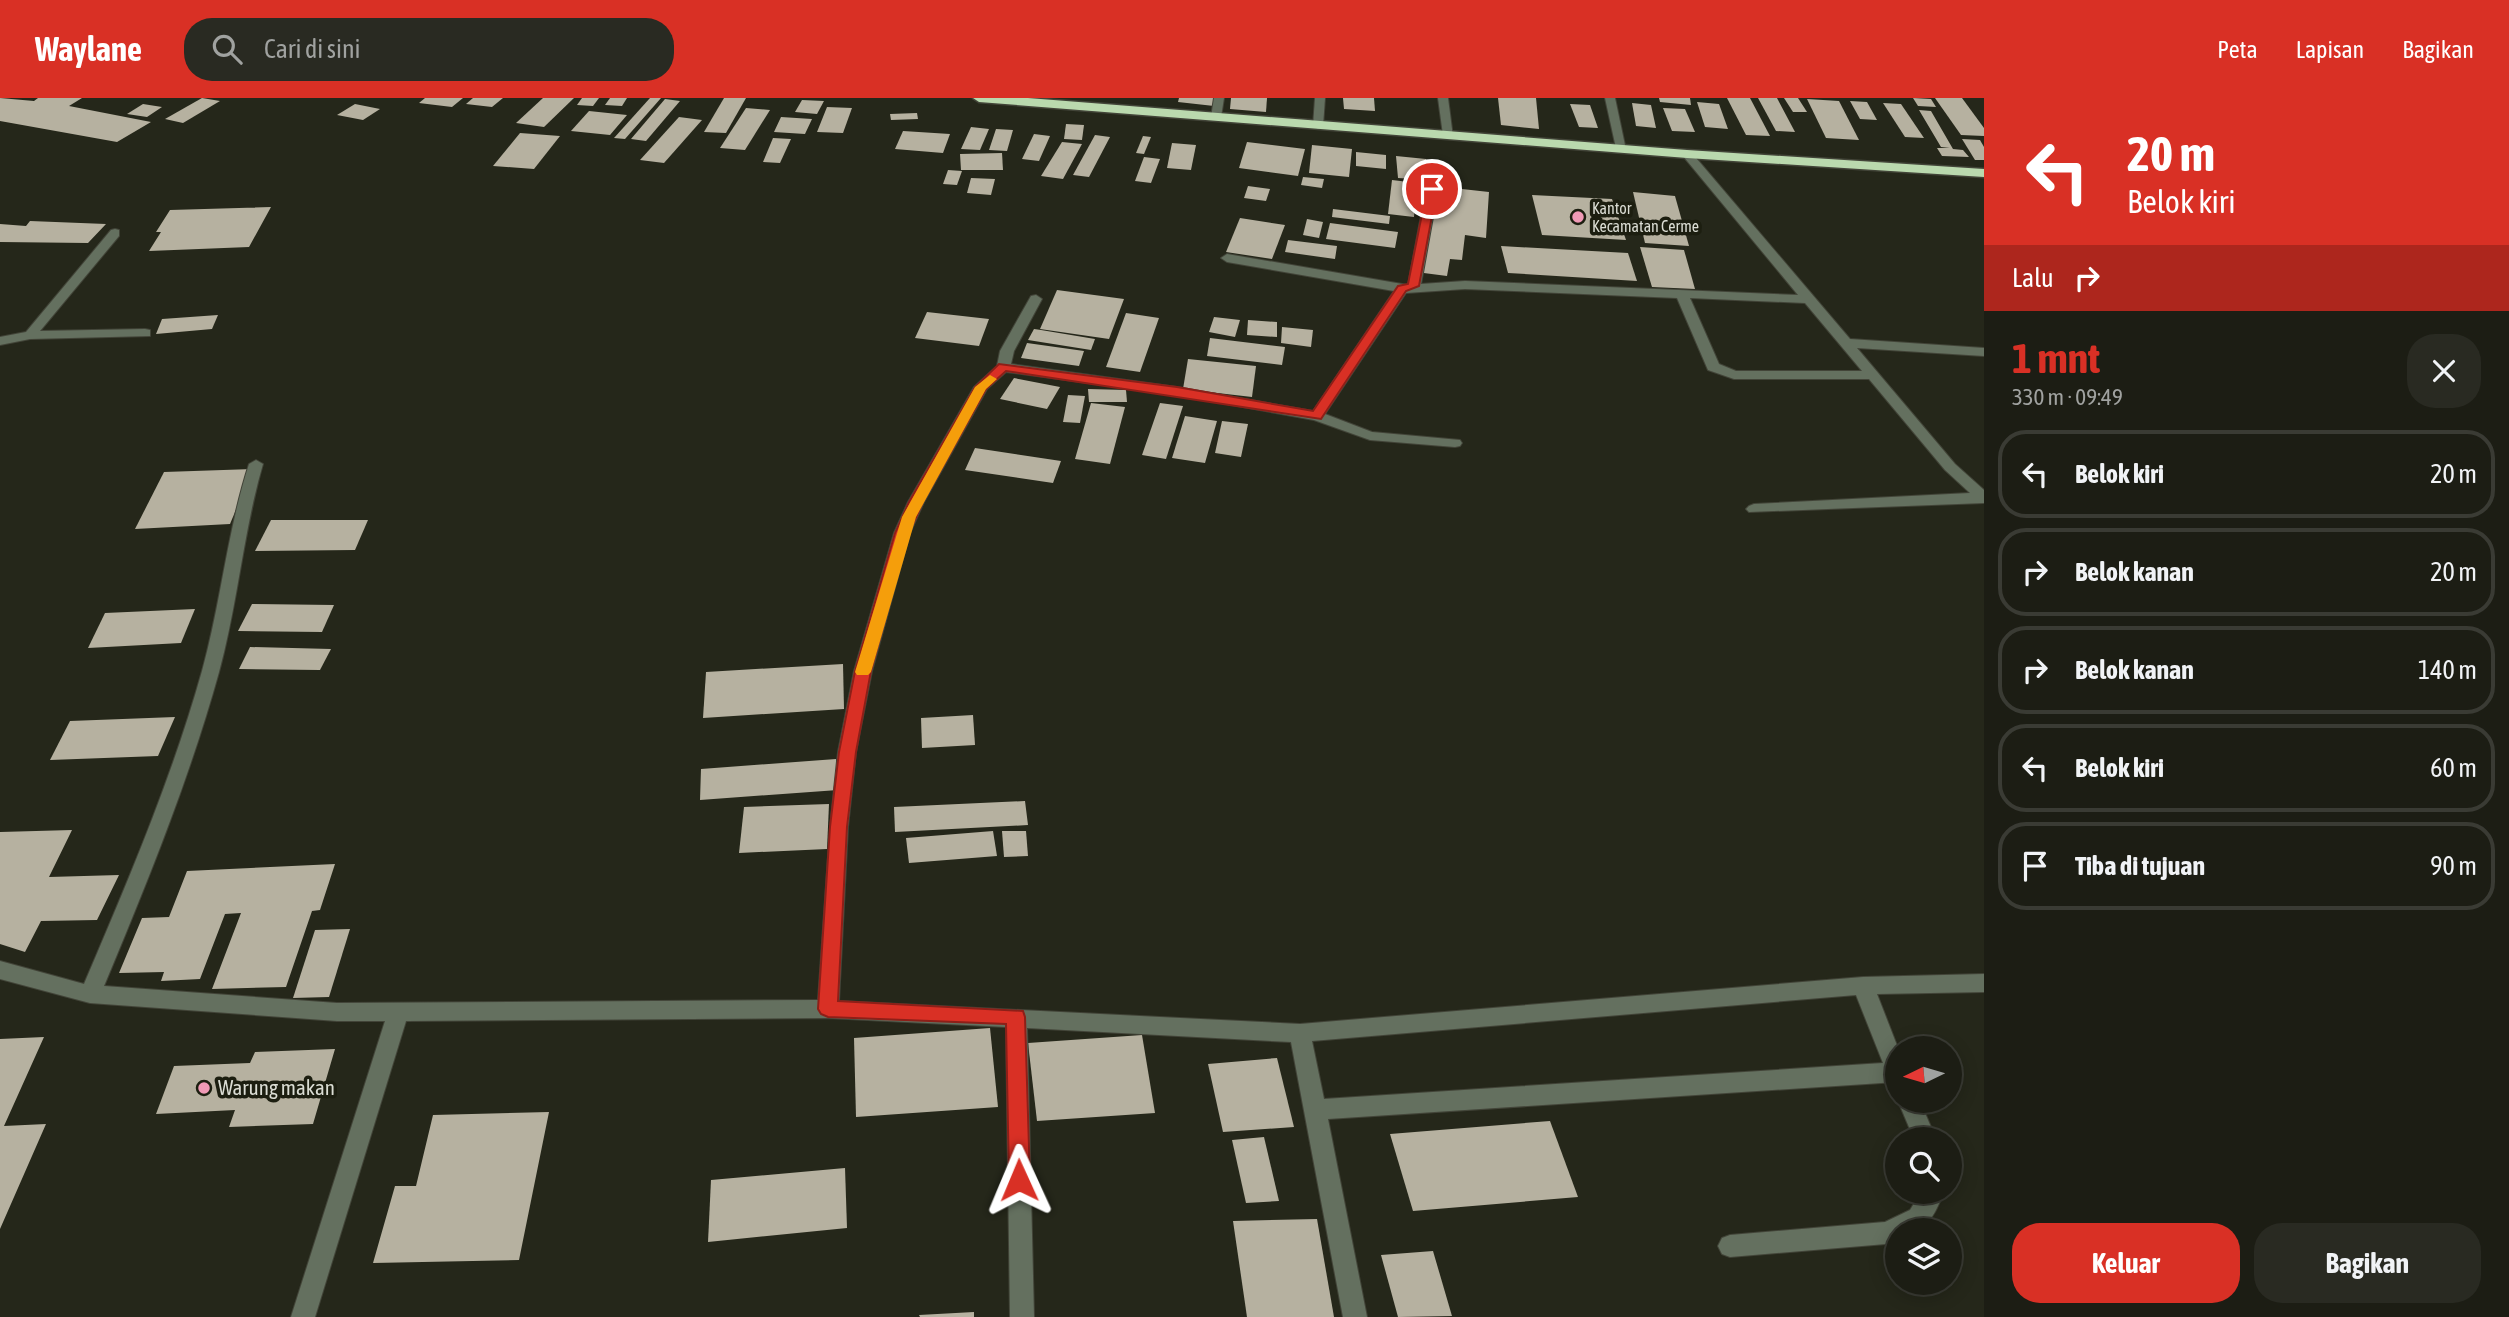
<!DOCTYPE html>
<html lang="id">
<meta charset="utf-8">
<style>
:root{--surface:#1c1d14;--page:#292a22;--text:#f1f3f6;--muted:#a0a2a0;--line:#3a3b34;--accent:#d93025}
body{margin:0;font-family:"Asap Condensed",sans-serif;background:var(--page);color:var(--text);height:100vh;display:flex;flex-direction:column;font-size:26px;white-space:nowrap}
*{box-sizing:border-box;margin:0}
p{font-size:23px;color:var(--muted)}
.icon{flex:none;width:38px;height:38px;fill:none;stroke:currentColor;stroke-width:2;stroke-linecap:round;stroke-linejoin:round}
.map{position:relative;flex:1;overflow:hidden}
.side{display:flex;flex-direction:column;background:var(--surface);width:525px}
.side>*{flex:none}
.guide{background:#d93025;color:#fff;overflow:hidden}
.needle{width:46px;rotate:265deg}
.controls{position:absolute;left:1885px;top:938px;display:grid;gap:14px}
.controls a{display:grid;place-items:center;width:77px;height:77px;border-radius:50%;background:var(--surface);box-shadow:0 4px 18px #0003,0 0 0 2px var(--line);font-size:35px}
.pin{position:absolute;display:grid;place-items:center;width:60px;height:60px;color:#fff;margin:-30px;border:4px solid #fff;border-radius:50%;box-shadow:0 2px 7px #0007}
.me{position:absolute;width:77px;margin:-38px;rotate:359deg;stroke-linejoin:round;filter:drop-shadow(0 0 5px #0008)}
.turn{display:flex;align-items:center;gap:24px;height:147px;padding:0 28px;font-size:32px}
.turn .icon{width:91px;height:91px;stroke-width:2.5}
.turn b{display:block;font-size:49px;line-height:60px}
.then{display:flex;align-items:center;height:66px;padding:0 28px;background:#0003;gap:14px;font-size:26px}
.round{display:grid;place-items:center;flex:none;width:74px;height:74px;border-radius:28px;background:var(--page)}
.headline{display:flex;align-items:center;justify-content:space-between;height:119px;padding:0 28px}
h1{font-size:42px;font-weight:700;line-height:52px;color:var(--accent)}
.primary-button{display:flex;gap:14px;margin-top:auto;padding:14px 28px}
.primary-button a{flex:1;height:80px;border-radius:28px;background:var(--accent);color:#fff;font-size:28px;font-weight:700;line-height:80px;text-align:center}
.primary-button a+a{background:var(--page);color:var(--text)}
ul{padding:0;list-style:none}
li{display:flex;align-items:center;gap:21px;height:88px;margin:0 14px 10px;padding:0 14px;border:4px solid var(--line);border-radius:28px}
li div{flex:1}
li b{display:block;font-size:26px}
li em{font-style:normal}
header{display:flex;align-items:center;gap:42px;box-sizing:border-box;height:98px;padding:0 35px;background:var(--accent);color:#fff}
header strong{font-size:33px}
nav{display:flex;gap:38px;margin-inline-start:auto;font-size:24px}
.search{width:490px;height:63px;background:var(--page);display:flex;align-items:center;gap:18px;box-sizing:border-box;padding:0 24px;border-radius:28px;color:var(--muted);font-size:26px}
main{display:flex;flex:1;min-height:0}
.map>svg:first-child{display:block}
</style>
<header>
<strong>Waylane</strong>
<div class="search"><svg class="icon" aria-label="search" viewBox="0 0 24 24"><circle cx="10" cy="10" r="6"/><path d="M15 15l6 6"/></svg>Cari di sini</div>
<nav><a>Peta</a><a>Lapisan</a><a>Bagikan</a></nav>
</header>
<main>
<div class="map">
<svg width="1984" height="1219" viewBox="0 0 1984 1219">
<rect width="100%" height="100%" fill="#25271a"/>
<g fill="#b6b1a0">
<path d="M0 0 34 3 38 0H82L69 8 151 24 117 44 0 23Z"/>
<path d="M202 0 220 3 183 25 165 21Z"/>
<path d="M425 0H463L452 9 419 5Z"/>
<path d="M473 0H503L492 9 466 6Z"/>
<path d="M543 0H574L544 29 516 25Z"/>
<path d="M582 0H599L593 8 577 7Z"/>
<path d="M610 0H627L622 8 605 7Z"/>
<path d="M650 0H661L625 41 614 40Z"/>
<path d="M724 0H746L726 35 704 34Z"/>
<path d="M1179 0H1217L1214 8 1178 4Z"/>
<path d="M1231 0H1267L1266 14 1230 11Z"/>
<path d="M1343 0H1374L1375 13 1344 11Z"/>
<path d="M1498 0H1536L1539 31 1501 27Z"/>
<path d="M1659 0H1690L1691 7 1660 4Z"/>
<path d="M1727 0H1750L1770 38 1746 37Z"/>
<path d="M1758 0H1777L1795 34 1776 33Z"/>
<path d="M1784 0H1798L1807 14H1793Z"/>
<path d="M1913 0 1931 1 1936 9 1918 8Z"/>
<path d="M1935 0H1962L1984 30V38L1961 37Z"/>
<path d="M665 1 680 3 646 43 631 41Z"/>
<path d="M1807 1 1839 3 1859 42 1826 40Z"/>
<path d="M802 2 824 3 817 16 795 14Z"/>
<path d="M1850 3 1867 4 1877 22 1860 21Z"/>
<path d="M1697 4 1719 6 1728 31 1705 29Z"/>
<path d="M1632 5 1651 7 1656 30 1636 28Z"/>
<path d="M1883 5 1901 6 1924 40 1905 39Z"/>
<path d="M143 6 162 9 147 19 127 16Z"/>
<path d="M355 6 380 11 363 22 337 17Z"/>
<path d="M1570 6 1590 7 1598 30 1579 29Z"/>
<path d="M827 9 852 10 843 35 817 34Z"/>
<path d="M746 10 770 12 745 52 720 50Z"/>
<path d="M1663 10 1685 11 1695 34 1672 33Z"/>
<path d="M1919 12 1931 13 1953 51 1963 52 1969 59 1942 58 1937 50H1950L1941 49Z"/>
<path d="M589 13 627 17 610 37 571 33Z"/>
<path d="M917 15 918 21 891 22 890 16Z"/>
<path d="M679 19 702 22 664 65 640 62Z"/>
<path d="M781 19 812 21 805 36 774 34Z"/>
<path d="M1066 26 1084 27 1082 42 1064 41Z"/>
<path d="M971 29 989 31 980 52 961 51Z"/>
<path d="M996 31 1013 32 1007 53 989 52Z"/>
<path d="M903 33 950 36 943 55 895 51Z"/>
<path d="M520 35 560 38 534 71 493 68Z"/>
<path d="M1034 36 1050 38 1039 63 1022 61Z"/>
<path d="M1095 37 1110 39 1089 79 1073 77Z"/>
<path d="M1143 38 1151 39 1144 56 1136 55Z"/>
<path d="M773 40 791 41 780 65 763 64Z"/>
<path d="M1962 41 1980 42 1984 49V62H1975Z"/>
<path d="M1062 44 1082 46 1063 81 1041 78Z"/>
<path d="M1247 44 1305 51 1298 78 1239 70Z"/>
<path d="M1172 45 1196 47 1191 72 1167 70Z"/>
<path d="M1312 47 1352 51 1349 79 1309 75Z"/>
<path d="M1356 54 1386 57V71L1356 68Z"/>
<path d="M1002 55 1003 72H961L960 56Z"/>
<path d="M1396 58 1426 61 1429 82 1398 80Z"/>
<path d="M1144 59 1160 61 1151 85 1135 83Z"/>
<path d="M948 72 962 73 957 87 943 86Z"/>
<path d="M1303 79 1324 81 1322 90 1301 87Z"/>
<path d="M971 80 995 81 991 97 967 95Z"/>
<path d="M1392 82 1417 85 1414 119 1388 116Z"/>
<path d="M1248 88 1270 91 1266 103 1244 100Z"/>
<path d="M1435 88 1489 94 1486 140 1465 137 1462 162 1450 161 1447 178 1416 174 1430 133Z"/>
<path d="M1633 94 1675 98 1689 148 1645 145Z"/>
<path d="M1532 97 1612 101 1626 142 1542 137Z"/>
<path d="M271 109 249 149 149 153 161 134H156L170 112Z"/>
<path d="M1333 111 1390 118 1389 126 1332 119Z"/>
<path d="M1240 120 1285 127 1272 161 1226 154Z"/>
<path d="M1307 121 1323 124 1319 140 1303 137Z"/>
<path d="M30 123 106 126 88 145 0 144V126L26 128Z"/>
<path d="M1330 125 1398 134 1395 150 1326 141Z"/>
<path d="M1288 142 1337 148 1335 161 1285 154Z"/>
<path d="M1501 148 1628 155 1637 183 1508 175Z"/>
<path d="M1640 149 1684 152 1695 191 1652 189Z"/>
<path d="M1057 192 1124 201 1109 241 1040 231Z"/>
<path d="M927 214 989 221 979 248 915 240Z"/>
<path d="M1126 215 1159 220 1140 274 1106 269Z"/>
<path d="M218 217 212 231 156 236 162 221Z"/>
<path d="M1214 219 1240 222 1235 239 1209 234Z"/>
<path d="M1248 222 1277 224V239L1247 237Z"/>
<path d="M1282 229 1313 232 1311 249 1281 245Z"/>
<path d="M1034 231 1041 232 1095 241 1091 252 1028 242Z"/>
<path d="M1210 240 1285 249 1282 267 1207 258Z"/>
<path d="M1027 245 1084 253 1079 268 1021 260Z"/>
<path d="M1188 261 1256 268 1252 299 1183 291Z"/>
<path d="M1014 280 1060 289 1047 311 1000 301Z"/>
<path d="M1088 291 1126 292 1127 304H1089Z"/>
<path d="M1068 297 1085 298 1080 325 1063 324Z"/>
<path d="M1091 305 1125 309 1110 366 1075 361Z"/>
<path d="M1160 305 1183 308 1166 361 1142 357Z"/>
<path d="M1185 318 1217 323 1205 365 1172 360Z"/>
<path d="M1222 323 1248 326 1241 359 1215 355Z"/>
<path d="M975 350 1061 363 1053 385 965 372Z"/>
<path d="M253 371 230 426 135 431 164 374Z"/>
<path d="M271 422H368L355 452 255 453Z"/>
<path d="M252 506 334 507 322 534 238 533Z"/>
<path d="M195 511 181 545 88 550 105 515Z"/>
<path d="M250 549 331 551 320 572 239 571Z"/>
<path d="M843 566 844 611 703 620 706 574Z"/>
<path d="M973 617 975 647 922 650 921 620Z"/>
<path d="M175 619 158 658 50 662 70 623Z"/>
<path d="M836 661 838 692 700 702 701 671Z"/>
<path d="M1025 703 1028 727 895 734 894 709Z"/>
<path d="M829 706 827 751 739 755 744 709Z"/>
<path d="M72 732 49 779 119 777 97 822 41 823 25 854 0 846V734Z"/>
<path d="M993 733 997 758 909 765 906 740Z"/>
<path d="M1002 733H1026L1028 758 1004 759Z"/>
<path d="M335 766 320 812 312 813 286 889 212 891 241 815 225 816 200 881 161 883 164 874 119 875 142 820 169 819 187 773Z"/>
<path d="M350 831 329 899 293 900 315 832Z"/>
<path d="M990 930 998 1009 856 1019 854 940Z"/>
<path d="M1142 937 1155 1015 1037 1023 1028 945Z"/>
<path d="M44 939 4 1028 46 1026 0 1131V941Z"/>
<path d="M335 951 313 1026 229 1029 235 1012 156 1016 174 968 250 965 255 954Z"/>
<path d="M1277 960 1294 1029 1223 1034 1208 966Z"/>
<path d="M549 1014 519 1162 373 1165 395 1088H416L433 1017Z"/>
<path d="M1550 1023 1578 1099 1413 1113 1390 1036Z"/>
<path d="M1264 1039 1279 1103 1246 1105 1232 1042Z"/>
<path d="M845 1070 847 1130 708 1144 711 1082Z"/>
<path d="M1317 1121 1334 1219H1247L1233 1123Z"/>
<path d="M1433 1153 1452 1218 1398 1219 1381 1157Z"/>
<path d="M974 1214V1219H920L919 1217Z"/>
</g>
<g fill="none" stroke-linecap="round" stroke-linejoin="round">
<g stroke="#424438" stroke-width="2">
<g id="minor">
<path d="M1214 0H1224L1221 19 1216 22 1211 19Z"/>
<path d="M1315 0H1325L1323 28 1318 31 1313 28Z"/>
<path d="M1438 0H1448L1453 39 1443 37Z"/>
<path d="M1605 0H1615L1626 52 1616 50Z"/>
<path d="M1687 53 1691 54 1850 241 1984 250V258L1857 250 1955 366 1984 392V405L1749 414 1746 411 1749 408 1754 406 1970 395 1945 372 1869 281H1734L1708 272 1677 200 1465 191 1406 195 1325 316 1372 334 1460 342 1462 345 1460 348 1455 349 1370 342 1314 322 1177 297 1006 274 987 291 924 404 910 435 872 573 856 654 848 729 839 903 1300 926 1863 879 1984 876V894L1877 896 1898 950 1897 984 1328 1021 1367 1219H1343L1291 944 1027 930 1034 1219H1010L1006 929 828 920 406 923 315 1219H291L385 923H337L90 905 0 881V863L84 886C128 783 172 680 202 573 221 505 227 434 249 366L256 362 263 366C243 434 238 505 219 574 189 682 147 785 104 888L337 905 818 902 830 729 838 654 854 573 894 435 908 404 974 289 997 268 1000 253 1031 198 1036 197 1042 201 1014 253 1011 266 1177 289 1313 313 1394 193 1227 164 1221 160 1227 156 1408 187 1426 91 1432 87 1438 91 1421 186 1465 183 1798 197 1683 58 1681 56ZM1690 200 1805 205 1862 273H1736L1719 266ZM1856 897 1883 965 1324 1001 1312 943Z"/>
<path d="M115 131 119 132V138L40 233 145 231 150 232V238L30 241 0 247V239L26 234 111 132Z"/>
<path d="M1898 1003H1920L1936 1041H1914Z"/>
<path d="M1921 1094H1944C1932 1122 1929 1132 1897 1132V1142L1886 1146 1730 1159 1722 1156 1718 1148 1722 1140 1730 1137 1885 1124 1910 1112Z"/>
</g>
</g>
<g stroke="#424438" stroke-width="3">
<path id="highway" d="M973 0H1028L1687 52 1984 71V79L1687 60 979 4Z"/>
</g>
<use href="#minor" fill="#64705f" fill-rule="evenodd"/>
<use href="#highway" fill="#bad9ae" fill-rule="evenodd"/>
</g>
<path fill="#d93025" stroke="#8d1f18" stroke-width="2" d="M1432 88 1437 91 1419 188 1406 193 1321 321 1006 273 986 291 923 404 909 435 871 573 856 654 847 729 838 903 1023 913 1025 919 1030 1082 1027 1089 1019 1092 1012 1089 1009 1082 1006 926 828 919 821 916 818 911 830 729 839 654 855 573 895 435 909 404 975 289 999 266 1177 289 1313 313 1398 188 1408 186 1427 91Z"/>
<path fill="#f59e0b" d="M990 277 997 281 986 291 916 419 871 574 868 577H857L855 574 902 419 975 289Z"/>
<g fill="#f09ab6" stroke="#1c1e10" stroke-width="2.5">
<circle cx="1578" cy="119" r="7"/>
<circle cx="204" cy="990" r="7"/>
</g>
<g text-anchor="middle" stroke-width="7" stroke-linejoin="round" paint-order="stroke">
<g font-size="16" fill="#dbddd4" stroke="#1c1e10" text-anchor="start">
<text x="1592" y="116">Kantor<tspan x="1592" dy="18">Kecamatan Cerme</tspan></text>
</g>
<g font-size="21" fill="#dbddd4" stroke="#1c1e10" text-anchor="start">
<text x="218" y="997">Warung makan</text>
</g>
</g>
</svg>
<div class="controls">
<a><svg class="needle" viewBox="-14 -14 28 28"><path d="M0-13l5 13h-10z" fill="#e53935"/><path d="M0 13l5-13h-10z" fill="#a0a2a0"/></svg></a>
<a><svg class="icon" aria-label="search" viewBox="0 0 24 24"><circle cx="10" cy="10" r="6"/><path d="M15 15l6 6"/></svg></a>
<a><svg class="icon" aria-label="layers" viewBox="0 0 24 24"><path d="M12 4l9 5-9 5-9-5zM3 14l9 5 9-5"/></svg></a>
</div>
<div class="pin" style="left:1432px;top:91px;background:#d93025"><svg class="icon" aria-label="arrive" viewBox="0 0 24 24"><path d="M6 21V4h12l-3 4 3 4H6"/></svg></div>
<svg class="me" style="left:1019px;top:1082px" viewBox="-20 -20 40 40"><path d="M0-17L14 15 0 8-14 15z" fill="#d93025" stroke="#fff" stroke-width="4"/></svg>
</div>
<section class="side">
<div class="guide">
<div class="turn"><svg class="icon" aria-label="left" viewBox="0 0 24 24"><path d="M17 20v-9H6M10 6l-5 5 5 5"/></svg><div><b>20 m</b>Belok kiri</div></div>
<div class="then">Lalu<svg class="icon" aria-label="right" viewBox="0 0 24 24"><path d="M7 20v-9h11M14 6l5 5-5 5"/></svg></div>
</div>
<div class="headline"><div><h1>1 mnt</h1><p>330 m · 09:49</p></div><a class="round"><svg class="icon" aria-label="close" viewBox="0 0 24 24"><path d="M6 6l12 12M18 6L6 18"/></svg></a></div>
<ul>
<li><svg class="icon" aria-label="left" viewBox="0 0 24 24"><path d="M17 20v-9H6M10 6l-5 5 5 5"/></svg><div><b>Belok kiri</b></div><em>20 m</em></li>
<li><svg class="icon" aria-label="right" viewBox="0 0 24 24"><path d="M7 20v-9h11M14 6l5 5-5 5"/></svg><div><b>Belok kanan</b></div><em>20 m</em></li>
<li><svg class="icon" aria-label="right" viewBox="0 0 24 24"><path d="M7 20v-9h11M14 6l5 5-5 5"/></svg><div><b>Belok kanan</b></div><em>140 m</em></li>
<li><svg class="icon" aria-label="left" viewBox="0 0 24 24"><path d="M17 20v-9H6M10 6l-5 5 5 5"/></svg><div><b>Belok kiri</b></div><em>60 m</em></li>
<li><svg class="icon" aria-label="arrive" viewBox="0 0 24 24"><path d="M6 21V4h12l-3 4 3 4H6"/></svg><div><b>Tiba di tujuan</b></div><em>90 m</em></li>
</ul>
<div class="primary-button"><a>Keluar</a><a>Bagikan</a></div>
</section>
</main>
